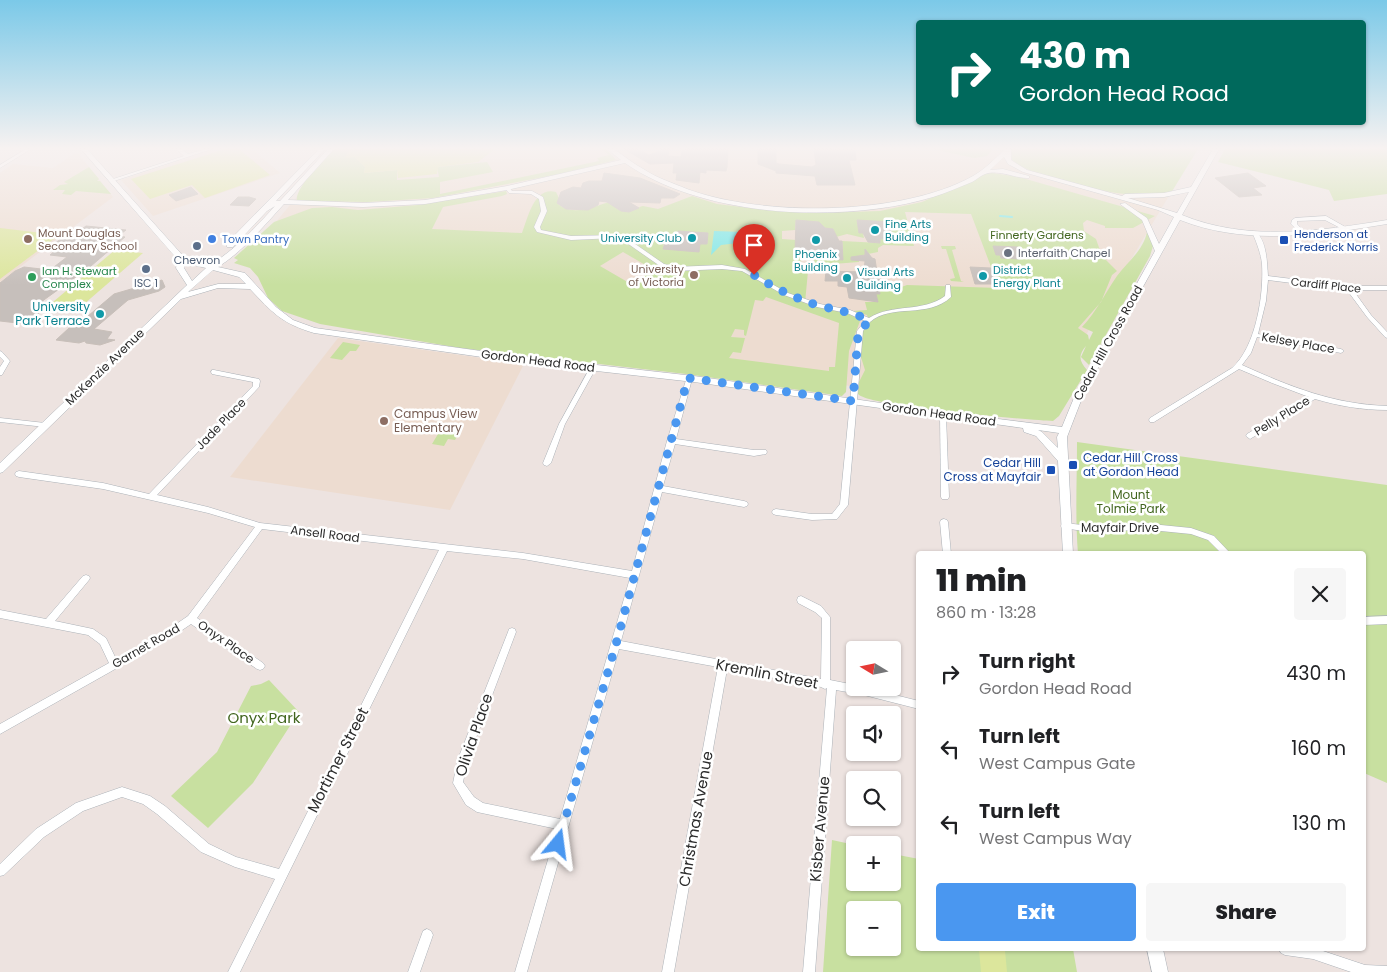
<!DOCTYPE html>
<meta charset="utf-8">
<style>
:root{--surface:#fff;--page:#f6f6f6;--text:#202124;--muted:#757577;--accent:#4a97f0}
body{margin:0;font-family:Poppins,sans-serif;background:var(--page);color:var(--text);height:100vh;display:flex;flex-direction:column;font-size:19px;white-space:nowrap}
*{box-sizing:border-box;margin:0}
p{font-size:16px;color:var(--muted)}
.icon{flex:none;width:28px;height:28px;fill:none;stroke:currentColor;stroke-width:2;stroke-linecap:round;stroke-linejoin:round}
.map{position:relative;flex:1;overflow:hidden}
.panel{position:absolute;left:916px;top:551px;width:450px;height:400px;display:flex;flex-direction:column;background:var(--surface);border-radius:5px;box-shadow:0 1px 4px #0004}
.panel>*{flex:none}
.guide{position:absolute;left:916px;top:20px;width:450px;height:105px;border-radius:5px;box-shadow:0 1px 4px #0004;background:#00695c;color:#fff;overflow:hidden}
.needle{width:32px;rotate:280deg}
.controls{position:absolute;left:846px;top:641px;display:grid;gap:10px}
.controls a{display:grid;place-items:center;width:55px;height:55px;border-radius:5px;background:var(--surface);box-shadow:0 1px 4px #0004;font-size:25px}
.pin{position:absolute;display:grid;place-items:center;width:42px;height:42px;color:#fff;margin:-51px -21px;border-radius:50% 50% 50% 0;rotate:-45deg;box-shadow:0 0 5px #0007}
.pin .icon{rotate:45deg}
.me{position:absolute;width:55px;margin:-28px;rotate:16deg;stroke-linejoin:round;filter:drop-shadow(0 0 4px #0008)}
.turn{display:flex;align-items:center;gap:18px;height:105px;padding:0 20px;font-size:22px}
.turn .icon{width:65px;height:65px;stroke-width:2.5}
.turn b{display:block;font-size:35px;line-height:42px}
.round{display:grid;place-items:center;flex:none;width:52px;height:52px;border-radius:5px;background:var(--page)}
.headline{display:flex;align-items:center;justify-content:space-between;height:85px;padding:0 20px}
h1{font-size:30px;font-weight:800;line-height:38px}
.action{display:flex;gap:10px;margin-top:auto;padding:10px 20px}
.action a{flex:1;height:58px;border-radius:5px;background:var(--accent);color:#fff;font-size:20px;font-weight:800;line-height:58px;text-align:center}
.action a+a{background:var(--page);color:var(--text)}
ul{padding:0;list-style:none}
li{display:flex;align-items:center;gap:15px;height:75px;padding:0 20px}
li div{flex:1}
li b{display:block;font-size:19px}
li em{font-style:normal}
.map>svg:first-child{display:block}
</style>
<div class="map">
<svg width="1387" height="972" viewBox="0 0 1387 972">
<rect width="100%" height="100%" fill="#ede3e0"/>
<g fill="#eddcd0">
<path d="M215 149H252L280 173 153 216 121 180Z"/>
<path d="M337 149H1197L1065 370 959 401 331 314 275 223Z"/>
<path d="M77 152 113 197 0 282V173L13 164 53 168Z"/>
<path d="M338 338 524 364 450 510 230 477Z"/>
</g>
<g fill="#c8e0a0" fill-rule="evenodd">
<path d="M333 149H358L346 157H355L365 167 364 173 397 170V180L439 177 437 167 487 162 493 172 440 182V194L599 161 597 158 609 155 601 149H606L616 160 560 174 433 198 368 202 297 201C294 189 324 159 333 149Z"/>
<path d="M933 149H993L987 156 974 158Z"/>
<path d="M1011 149H1198L1171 193C1156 193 1140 196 1125 194 1102 192 1026 175 1012 160Z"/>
<path d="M1225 149H1387V194L1334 201 1329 190 1218 162Z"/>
<path d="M89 167 99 179 97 181H100L111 194 76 191 71 195 62 194 65 190H53L60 185 68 184 64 182Z"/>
<path d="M992 173 1019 177 1155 216 1133 228H1105V226L1087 220 1083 223 1084 231 1096 239 1102 256 1117 271 1112 275 1101 302 1078 328 1088 335 1089 340 1093 332 1082 327C1097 311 1105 293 1117 276 1128 261 1143 251 1147 232L1153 246 1150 256 1089 365 1081 357 1086 346C1078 355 1079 361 1087 370L1059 416 1053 421C1029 420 866 406 858 394L859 382 865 370 860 354 862 333 869 322 867 315 853 311 867 310 865 302H878L876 294H880L879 289 893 290 907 285 999 288 971 214 905 212 914 246 883 245 878 248V252L858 256 859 262 833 264V271L815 267 814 259H824V254L843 249 842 241 880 243V239L892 238 891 226H896L895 223 857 220 859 233H863L864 238 847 234 836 237 833 229 825 228 819 222 796 220 795 230 782 231V239L796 240 795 252H800L801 267 808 271 805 303C818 307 852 311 860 321L849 351 846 392 842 396 686 374 460 348 320 324 282 311 268 298 258 277 250 268 234 263 238 260 234 258 274 222 312 208 332 207 358 210 418 205 506 191 507 194 502 196 443 207 432 229 522 233C528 218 534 186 556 192L559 198 557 203C571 217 593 207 609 202L617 206 616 208C627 216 635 208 643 206L658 209 692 196 717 204 775 211 814 213 880 211 922 202 985 174ZM678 231 708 233 707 244H700L698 252 664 248 663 242 676 243ZM623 252 654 270 653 271 631 284 600 266ZM766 297 839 323 835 367H829V371L729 358 733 352 741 353 745 338 731 337 735 329 744 330V335L746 336 755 300 763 301Z"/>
<path d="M941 246H955L956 249 952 250 961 281 964 282 951 281 950 279 955 278 946 249H942Z"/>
<path d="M343 342 360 345 356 351H350L342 360 330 358Z"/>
<path d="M444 424 463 426 455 440 448 439 444 446 432 444Z"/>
<path d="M1077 442 1387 485V783L1364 773V554H1078C1075 516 1077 480 1077 442Z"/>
<path d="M269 680 299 712 253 783 208 828 171 796 217 752 251 686 261 684Z"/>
<path d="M832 840 855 845V882H892L893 854 919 859V949H1073L1077 972H823ZM855 910H892V948H855Z"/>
</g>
<g fill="#dce69c">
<path d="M225 149H239L270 175 205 198 192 185 150 199 131 179Z"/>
<path d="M358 149H495L478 162 438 167 437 174 398 178 397 170 364 173 365 167 355 157 346 158 348 151Z"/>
<path d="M0 228 59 235 0 279Z"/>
<path d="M115 250 143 253 76 311 47 307Z"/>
<path d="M979 949 1005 951 1007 972H981Z"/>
</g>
<path fill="#79e8e7" d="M714 231 744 232 746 239 738 243 721 245 711 255Z"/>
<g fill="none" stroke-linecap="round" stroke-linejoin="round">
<path stroke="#79e8e7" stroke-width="2" d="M1000 216 1012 217"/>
</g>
<g fill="#c6bfbb" stroke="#c8bfb9">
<path d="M624 149H637L649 155 660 151V149H669L668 156 681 157 682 150 687 149H728L727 167 726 171 706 170V173L700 172 699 183 676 180 677 173H673L674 163 650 164Z"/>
<path d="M758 149H776V163L779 164 812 167 816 165 814 149 855 150 856 160H849L855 185H817L815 176 776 173V171L758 164Z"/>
<path d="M604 173 640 178 680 194 674 198H661L660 203 629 202 639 208 629 212 621 211 607 202 599 201 598 205 588 210 566 209 557 203 561 192 573 187 581 188 583 183 589 181H602Z"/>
<path d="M1248 173 1266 186 1253 188 1262 195 1239 197 1215 178Z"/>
<path d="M191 187 198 194 176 201 169 195Z"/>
<path d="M238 197H249L256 199 249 206 230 205Z"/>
<path d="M796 220 819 222 825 228 833 229 839 241H842L843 260 802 257V252H795Z"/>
<path d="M857 220 890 222 892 238 880 239V243L868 242 863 233H859Z"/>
<path d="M86 226 126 230 118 236 125 237 91 266 41 302 51 303 26 324 0 321V283L15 271 24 267 50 270 67 257 50 255 62 245 54 244 73 230 79 231Z"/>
<path d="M678 231 708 233 707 244H700L699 252 663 249 665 243H676Z"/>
<path d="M993 246 1018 247 1022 256H1018L1019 259 1001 258 1000 255H996Z"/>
<path d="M865 249 872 258 875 259 878 279H881L883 289H879L880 294H876L878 302 849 298 847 287 838 286V281H825L826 271 864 272 865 261 851 260V257L865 255Z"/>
<path d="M970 267 991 268 997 284H975Z"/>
<path d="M162 280 165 287 159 291 128 300 94 329 112 332 107 339 115 340 100 345 86 343 85 341 79 343 56 340 69 328 75 327 114 294Z"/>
</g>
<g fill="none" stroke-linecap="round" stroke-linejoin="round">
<g stroke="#acb2b8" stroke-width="1">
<g id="street">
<path d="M26 149H31L0 168V165Z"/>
<path d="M176 149H181L188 154 206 149H212L114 181 110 180 184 156Z"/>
<path d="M505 187H509L512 191H532L543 197 547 211 540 227 541 230 571 236 617 235 628 239 664 264 674 267 722 265 745 269 788 293 820 304 850 310 869 318C893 303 922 313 945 296L946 285H950L951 297C928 319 892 303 870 322 868 324 865 328 863 331L848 505 837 519 812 520 776 515 773 514 772 512 773 510 776 509 812 514H832L840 504 857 331 865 321 847 313 817 307 784 295 742 271 722 269 674 271 660 266 624 241 614 238 571 240 537 232 534 227 541 211 539 199 531 194 509 193 505 188Z"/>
<path d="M1326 216 1349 229 1344 230 1325 220 1297 221V224L1308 235 1305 237 1303 236 1291 224 1292 220 1295 218Z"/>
<path d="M1256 232C1267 241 1267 263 1268 276L1349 286H1387V290H1353L1371 315 1387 332V338L1385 337 1367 317 1347 290 1268 280 1266 301 1258 334 1341 349 1344 351 1341 353 1257 337 1251 353 1242 365C1291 387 1333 404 1387 406V410C1362 410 1339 406 1315 399L1250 439 1246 436 1247 434 1309 397 1272 383 1239 369 1154 422H1150L1149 420 1150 418 1232 368C1256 347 1264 294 1262 264 1261 254 1257 244 1253 234Z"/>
<path d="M0 351 2 352 10 361 2 375H0V367L4 361 0 357Z"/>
<path d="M591 366H595L596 368 565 424 551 463 547 466 544 465 543 463 559 424Z"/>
<path d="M212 370H214L259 379 260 381 259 387 157 495 208 507 260 523 523 553 632 571 667 441 687 377H689L692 379 676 439 754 450H766L767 452 766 454 754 456 675 444 663 486 744 501 747 502 748 504 747 506 744 507 662 492 621 641 821 679 822 618 815 612 798 603 797 600 798 597 801 596 821 606 830 617V680L855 685V688H867L919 701V709L864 695 836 690 815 972H803L827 688 825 689 821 687 727 669 674 972H662L718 667 619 649 527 972H515L557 829 477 812 466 805 453 783 458 759 508 632 509 629 512 628 515 629 516 632 468 759 463 782 474 797 483 803 560 819 630 578 523 559 447 551 240 972H228L275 879 235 867 201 852 157 814 143 804 122 797 83 811 44 837 4 875 0 876V864L36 829 76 803 122 787 150 796 165 806 209 844 236 857 279 869 439 550 262 529 197 618 263 663 265 666 263 669 260 670 257 669 191 624 172 637 0 734V724L109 663 100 644 88 635 0 618V610L46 619 83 576 86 575 89 576 90 578 89 580 55 621 93 629 106 638 116 659 166 631 188 616 255 527 208 513 103 489 19 477 16 476 15 474 16 472 19 471 103 483 149 494 253 386V382L212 374 211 372Z"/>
<path d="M941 413H945L946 415 949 497 948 499H942L941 497 940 415Z"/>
<path d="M0 418 45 423 48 425 45 427 0 422Z"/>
<path d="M944 519 947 520 948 522 951 554H943L940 522 941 520Z"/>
<path d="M1065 523 1099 527 1141 523 1191 528 1214 536 1231 554H1222L1208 540 1191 534 1141 529 1099 533 1062 528 1061 526 1062 524Z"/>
<path d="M1387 616V624L1364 625V617Z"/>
<path d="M427 929 431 931 433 935 420 972H408L423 931Z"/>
<path d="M1279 949H1317L1365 965 1387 966V972H1351L1313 959 1285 955 1281 953Z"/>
</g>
</g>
<g stroke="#acb2b8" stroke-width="1">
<g id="secondary">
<path d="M81 149H87L185 258 210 265C235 250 256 227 275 206L267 211 233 247H227V243L319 149H325L276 201H280L328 149H334L288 200 363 203 425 200 507 186 621 160 607 149H614C624 156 634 164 645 170 657 178 673 183 687 189 763 217 902 216 973 176 985 169 995 159 1005 149H1011V160L1027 170 1122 196 1125 194 1164 193 1191 187 1213 149H1219L1182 215C1248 242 1319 231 1387 220V224C1319 235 1246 246 1180 220L1084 393 1067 437 1073 554H1063L1058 461 1036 436 1024 432 1023 428 694 382 517 362 314 333C281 323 273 313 250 289L218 288 181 299 3 472 0 473V463L187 285 176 268 178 260ZM1004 157 1008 164 1023 172 1158 210 1174 217 1159 244 1147 218 1125 203 1120 204 1142 220 1155 251 1076 393 1062 427 943 412 694 376 517 356 315 328 293 320 276 307 245 273 218 267C242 252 265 225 284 204L363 207 425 204 507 190 625 163C704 218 843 224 933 197 946 193 959 187 972 182 976 180 980 176 985 174 1000 169 1015 179 1029 178V176L1003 169 990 170ZM1189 192 1177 213 1128 198 1164 197ZM185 263 206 268 192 281 184 268ZM213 270 239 277 246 284H218L188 292ZM1038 430 1059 433 1057 437 1058 448 1042 432Z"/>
<path d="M1147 949H1163L1168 972H1152Z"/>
</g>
</g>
<use href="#street" fill="#fff" fill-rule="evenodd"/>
<use href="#secondary" fill="#fff" fill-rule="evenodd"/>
</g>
<linearGradient id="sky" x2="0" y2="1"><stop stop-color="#7bc9e8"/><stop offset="0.52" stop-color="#f7f2f1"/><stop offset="1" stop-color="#f7f2f1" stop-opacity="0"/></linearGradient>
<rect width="1387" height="285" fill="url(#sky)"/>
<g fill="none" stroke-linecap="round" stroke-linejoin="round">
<path stroke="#4a97f0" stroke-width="9" stroke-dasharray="0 16.2" d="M558 844 616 644 688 378 853 401 858 335 869 320C852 312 835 310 817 305 794 298 775 288 754 275"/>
</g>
<g fill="#0f9aa8" stroke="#fff" stroke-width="2">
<circle cx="875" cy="230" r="5"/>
<circle cx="692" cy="238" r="5"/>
<circle cx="816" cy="240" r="5"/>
<circle cx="983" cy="276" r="5"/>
<circle cx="847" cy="278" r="5"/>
<circle cx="100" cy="314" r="5"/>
</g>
<g fill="#8d6e63" stroke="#fff" stroke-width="2">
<circle cx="28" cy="239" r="5"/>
<circle cx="694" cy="275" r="5"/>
<circle cx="384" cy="421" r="5"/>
</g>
<circle fill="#3f7fe0" stroke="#fff" stroke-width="2" cx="212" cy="239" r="5"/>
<g fill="#1a4fb4" stroke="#fff" stroke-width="2">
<rect x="1279" y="235" width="10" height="10" rx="2.5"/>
<rect x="1068" y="460" width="10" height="10" rx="2.5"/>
<rect x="1046" y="465" width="10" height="10" rx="2.5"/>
</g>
<g fill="#5c6f8a" stroke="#fff" stroke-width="2">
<circle cx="197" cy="246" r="5"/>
<circle cx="146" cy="269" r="5"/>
</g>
<circle fill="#6b7280" stroke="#fff" stroke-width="2" cx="1008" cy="253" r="5"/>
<circle fill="#2e9e5b" stroke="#fff" stroke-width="2" cx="32" cy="277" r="5"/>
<g text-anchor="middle" stroke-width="5" stroke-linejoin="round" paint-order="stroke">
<g font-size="11" fill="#0d838f" stroke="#fff" text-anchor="start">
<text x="885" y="228">Fine Arts<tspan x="885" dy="13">Building</tspan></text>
<text x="682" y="242" text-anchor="end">University Club</text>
<text x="816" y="258" text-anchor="middle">Phoenix<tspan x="816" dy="13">Building</tspan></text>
<text x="993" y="274">District<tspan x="993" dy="13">Energy Plant</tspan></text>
<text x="857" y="276">Visual Arts<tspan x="857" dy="13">Building</tspan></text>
</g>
<g font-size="11" fill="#785e54" stroke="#fff" text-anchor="start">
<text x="38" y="237">Mount Douglas<tspan x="38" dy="13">Secondary School</tspan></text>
<text x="684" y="273" text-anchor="end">University<tspan x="684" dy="13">of Victoria</tspan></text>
</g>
<g font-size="11" fill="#164399" stroke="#fff" text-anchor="start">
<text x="1294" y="238">Henderson at<tspan x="1294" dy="13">Frederick Norris</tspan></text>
</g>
<g font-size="11" fill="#42661f" stroke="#fff">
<text x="1037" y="239">Finnerty Gardens</text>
</g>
<g font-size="11" fill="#366cbe" stroke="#fff" text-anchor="start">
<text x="222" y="243">Town Pantry</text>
</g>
<g font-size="11" fill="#5b616d" stroke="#fff" text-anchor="start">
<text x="1018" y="257">Interfaith Chapel</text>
</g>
<g font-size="11" fill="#4e5e75" stroke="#fff">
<text x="197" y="264">Chevron</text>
<text x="146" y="287">ISC 1</text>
</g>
<g font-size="11" fill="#27864d" stroke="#fff" text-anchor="start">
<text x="42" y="275">Ian H. Stewart<tspan x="42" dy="13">Complex</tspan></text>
</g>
<g font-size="11" fill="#2c2c2c" stroke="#fff">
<text transform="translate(1326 285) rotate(6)" y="4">Cardiff Place</text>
</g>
<g font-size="12" fill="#0d838f" stroke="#fff" text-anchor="end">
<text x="90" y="311">University<tspan x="90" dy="14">Park Terrace</tspan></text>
</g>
<g font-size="12" fill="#2c2c2c" stroke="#fff">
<text transform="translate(1108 343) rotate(-61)" y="4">Cedar Hill Cross Road</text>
<text transform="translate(1298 343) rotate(10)" y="4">Kelsey Place</text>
<text transform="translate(538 361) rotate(7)" y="4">Gordon Head Road</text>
<text transform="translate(105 367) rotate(-44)" y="4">McKenzie Avenue</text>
<text transform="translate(939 414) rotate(8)" y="4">Gordon Head Road</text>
<text transform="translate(1282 416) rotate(-32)" y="4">Pelly Place</text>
<text transform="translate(221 424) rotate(-46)" y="4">Jade Place</text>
<text x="1120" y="532">Mayfair Drive</text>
<text transform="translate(325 534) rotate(7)" y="4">Ansell Road</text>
<text transform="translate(226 642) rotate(35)" y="4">Onyx Place</text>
<text transform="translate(146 646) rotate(-30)" y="4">Garnet Road</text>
</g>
<g font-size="12" fill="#785e54" stroke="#fff" text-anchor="start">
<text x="394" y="418">Campus View<tspan x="394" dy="14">Elementary</tspan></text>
</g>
<g font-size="12" fill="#164399" stroke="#fff" text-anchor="start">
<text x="1083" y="462">Cedar Hill Cross<tspan x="1083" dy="14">at Gordon Head</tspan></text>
<text x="1041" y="467" text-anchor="end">Cedar Hill<tspan x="1041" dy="14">Cross at Mayfair</tspan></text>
</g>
<g font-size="12" fill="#42661f" stroke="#fff">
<text x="1131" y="499">Mount<tspan x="1131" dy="14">Tolmie Park</tspan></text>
</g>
<g font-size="15" fill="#2c2c2c" stroke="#fff">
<text transform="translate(767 674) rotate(11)" y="5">Kremlin Street</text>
<text transform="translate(474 735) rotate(-71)" y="5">Olivia Place</text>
<text transform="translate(338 760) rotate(-63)" y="5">Mortimer Street</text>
<text transform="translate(696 819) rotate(-80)" y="5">Christmas Avenue</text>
<text transform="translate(820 829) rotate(-85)" y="5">Kisber Avenue</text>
</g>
<g font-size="15" fill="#42661f" stroke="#fff">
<text x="264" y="723">Onyx Park</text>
</g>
</g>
</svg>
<div class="controls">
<a><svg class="needle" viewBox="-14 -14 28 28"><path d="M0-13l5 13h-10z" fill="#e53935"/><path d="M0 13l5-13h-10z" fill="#757577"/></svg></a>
<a><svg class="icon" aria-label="sound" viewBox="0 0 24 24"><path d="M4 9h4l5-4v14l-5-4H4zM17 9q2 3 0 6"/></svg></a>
<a><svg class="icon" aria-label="search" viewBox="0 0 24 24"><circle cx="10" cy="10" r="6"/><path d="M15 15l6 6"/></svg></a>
<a>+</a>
<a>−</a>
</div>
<div class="pin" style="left:754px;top:275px;background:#d93025"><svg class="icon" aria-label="arrive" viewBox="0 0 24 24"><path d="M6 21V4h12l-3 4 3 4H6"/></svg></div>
<svg class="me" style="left:558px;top:844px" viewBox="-20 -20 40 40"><path d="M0-17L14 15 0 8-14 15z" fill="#4a97f0" stroke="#fff" stroke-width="4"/></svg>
<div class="guide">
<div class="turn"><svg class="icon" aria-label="right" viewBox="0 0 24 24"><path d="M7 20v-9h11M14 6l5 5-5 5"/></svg><div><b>430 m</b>Gordon Head Road</div></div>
</div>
<section class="panel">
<div class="headline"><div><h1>11 min</h1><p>860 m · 13:28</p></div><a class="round"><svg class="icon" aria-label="close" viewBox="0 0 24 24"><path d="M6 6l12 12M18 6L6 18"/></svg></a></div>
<ul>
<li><svg class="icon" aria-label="right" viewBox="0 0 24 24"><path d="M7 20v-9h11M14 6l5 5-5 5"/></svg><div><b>Turn right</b><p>Gordon Head Road</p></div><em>430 m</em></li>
<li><svg class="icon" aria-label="left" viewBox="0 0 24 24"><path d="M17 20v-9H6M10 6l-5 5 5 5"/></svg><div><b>Turn left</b><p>West Campus Gate</p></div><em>160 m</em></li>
<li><svg class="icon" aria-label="left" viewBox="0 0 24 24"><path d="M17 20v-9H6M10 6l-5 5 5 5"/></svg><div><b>Turn left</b><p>West Campus Way</p></div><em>130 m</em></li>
</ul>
<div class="action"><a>Exit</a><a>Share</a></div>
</section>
</div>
